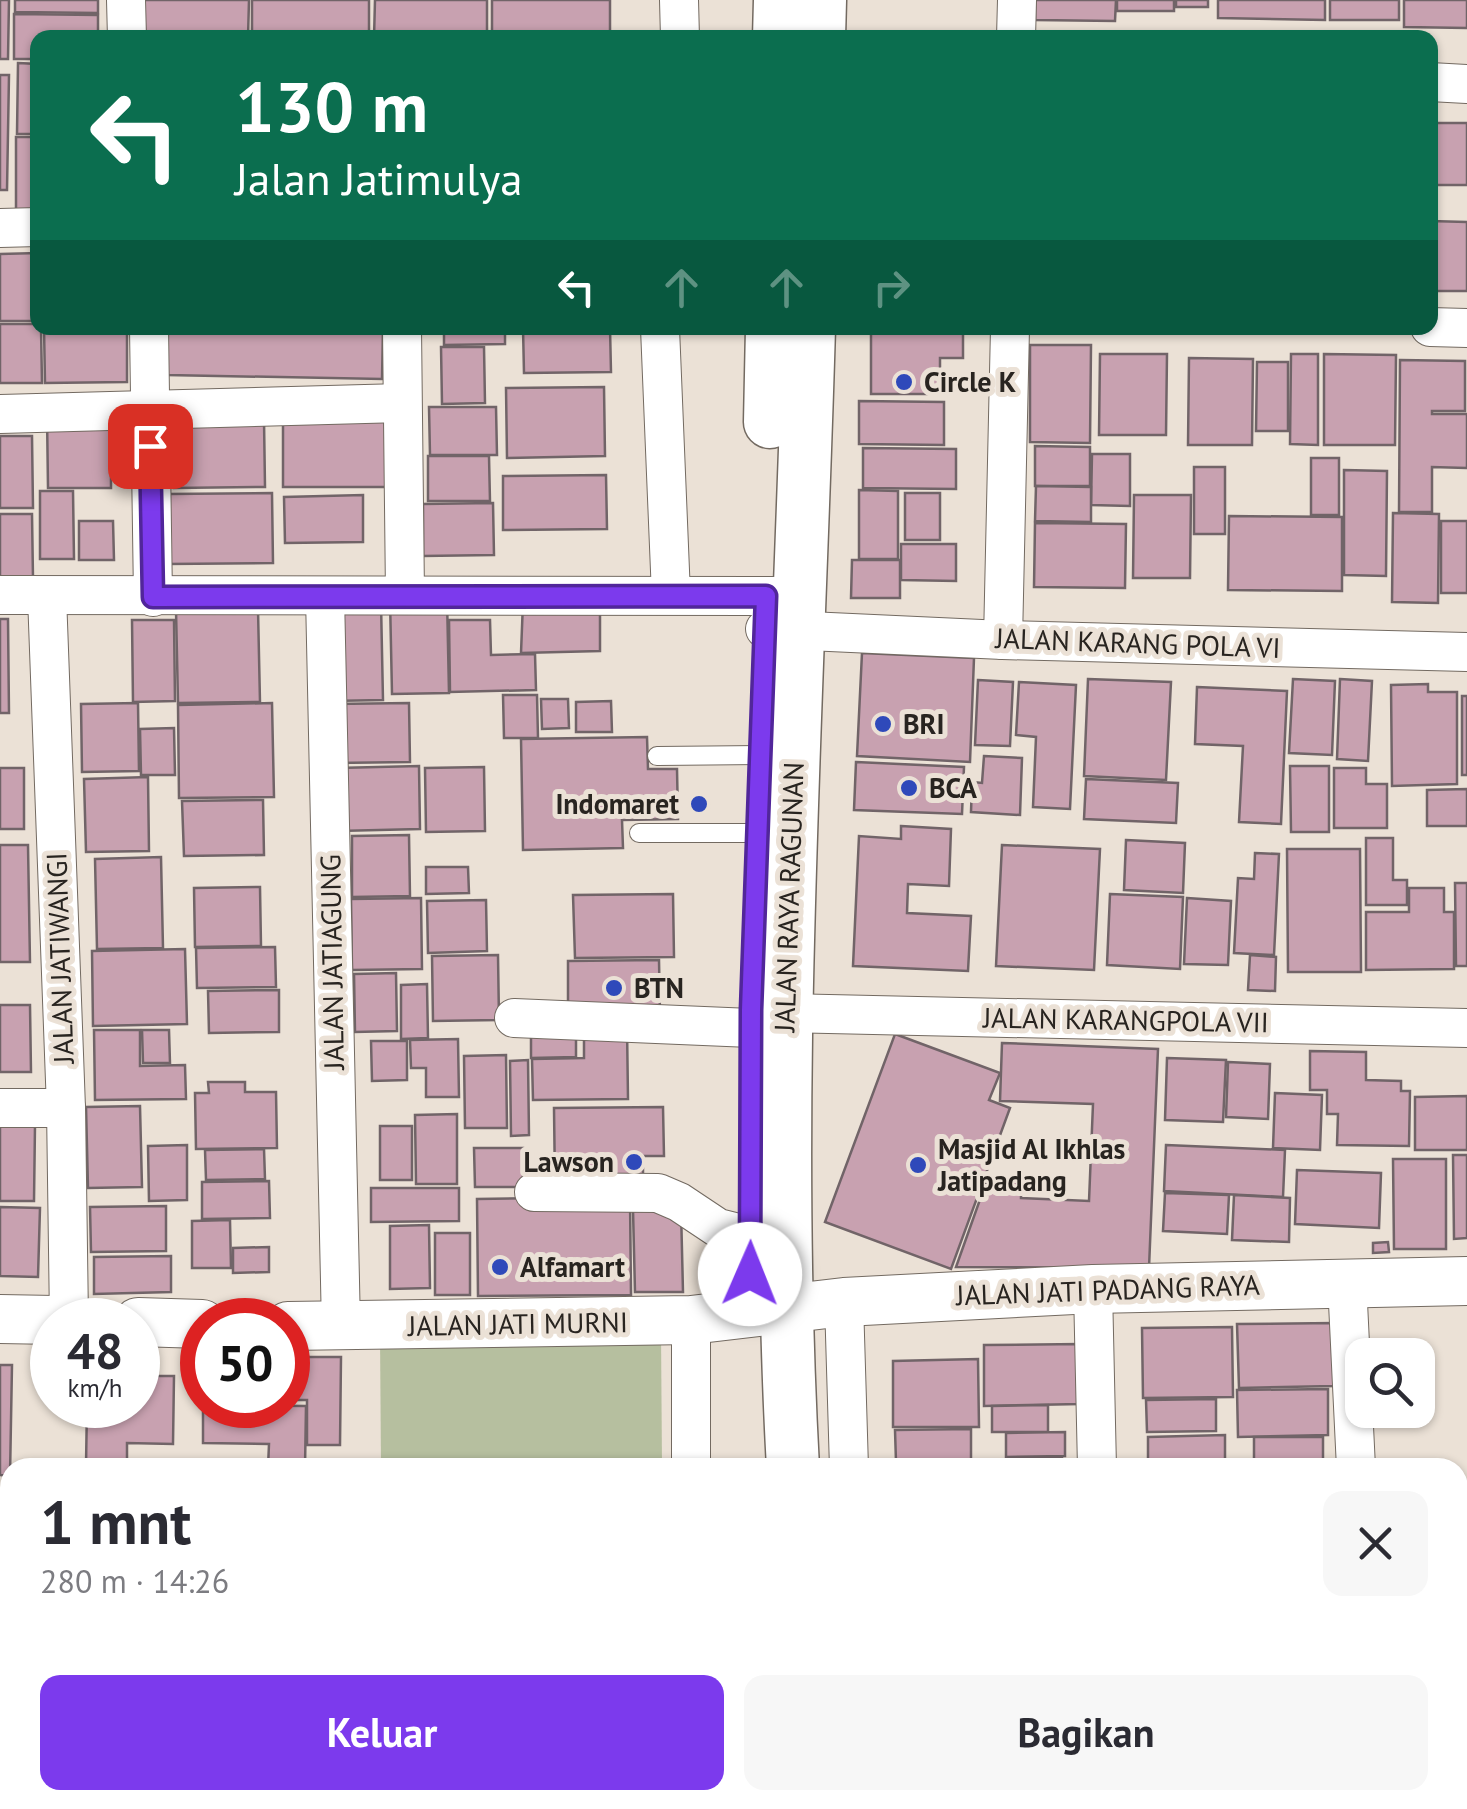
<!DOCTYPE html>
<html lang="id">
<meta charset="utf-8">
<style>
:root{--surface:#fff;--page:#f7f7f7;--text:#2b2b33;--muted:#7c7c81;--accent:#7c3aed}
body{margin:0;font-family:"PT Sans",sans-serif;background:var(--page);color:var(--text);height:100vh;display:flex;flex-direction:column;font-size:38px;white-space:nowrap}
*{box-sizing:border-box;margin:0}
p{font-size:32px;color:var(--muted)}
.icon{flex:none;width:55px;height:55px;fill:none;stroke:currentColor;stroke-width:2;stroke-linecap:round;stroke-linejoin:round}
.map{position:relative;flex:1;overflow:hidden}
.drawer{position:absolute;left:0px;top:1458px;width:1468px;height:352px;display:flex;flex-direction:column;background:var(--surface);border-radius:30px 30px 0 0;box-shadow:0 2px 8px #0004}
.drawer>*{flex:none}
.banner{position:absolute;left:30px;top:30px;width:1408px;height:305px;border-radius:20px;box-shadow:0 2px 8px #0004;background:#0b6e4f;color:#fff;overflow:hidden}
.fabs{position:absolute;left:1345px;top:1338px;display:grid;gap:20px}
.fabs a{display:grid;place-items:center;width:90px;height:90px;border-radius:20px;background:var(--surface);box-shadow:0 2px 8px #0004;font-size:50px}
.speed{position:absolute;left:30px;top:1298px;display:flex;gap:20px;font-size:50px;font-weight:700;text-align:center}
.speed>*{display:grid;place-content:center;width:130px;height:130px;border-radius:50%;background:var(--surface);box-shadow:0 2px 8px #0004;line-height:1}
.speed small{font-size:25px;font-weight:400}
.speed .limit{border:15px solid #d22;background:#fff;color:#111}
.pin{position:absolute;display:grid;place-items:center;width:85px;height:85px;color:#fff;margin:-42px;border-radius:20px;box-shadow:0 5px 15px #0006}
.me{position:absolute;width:110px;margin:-55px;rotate:1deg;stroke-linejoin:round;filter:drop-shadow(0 0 8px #0008)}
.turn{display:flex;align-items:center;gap:35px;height:210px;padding:0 40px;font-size:45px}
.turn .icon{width:130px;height:130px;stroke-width:2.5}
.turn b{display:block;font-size:70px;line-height:85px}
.lanes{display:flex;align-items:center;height:95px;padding:0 40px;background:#0003;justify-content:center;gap:50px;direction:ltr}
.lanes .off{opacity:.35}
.round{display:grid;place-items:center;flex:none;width:105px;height:105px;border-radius:20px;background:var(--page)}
.headline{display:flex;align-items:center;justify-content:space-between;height:170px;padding:0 40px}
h1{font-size:60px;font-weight:600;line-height:75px}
.cta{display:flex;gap:20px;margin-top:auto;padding:20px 40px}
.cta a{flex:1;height:115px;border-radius:20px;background:var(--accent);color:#fff;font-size:40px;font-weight:600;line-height:115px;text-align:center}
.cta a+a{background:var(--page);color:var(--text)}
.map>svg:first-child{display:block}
</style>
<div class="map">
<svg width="1467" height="1809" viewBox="0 0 1467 1809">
<rect width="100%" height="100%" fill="#ebe1d6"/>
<path fill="#b6bf9f" d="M661 1332 662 1467H381L380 1334Z"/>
<g fill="#c8a1b0" stroke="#716468" stroke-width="2.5">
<path d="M0 0H9L8 59H0Z"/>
<path d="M15 0H98V13L15 12Z"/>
<path d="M129 0H249L248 38H128Z"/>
<rect x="252" y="0" width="117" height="38"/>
<path d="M375 0H487V38H374Z"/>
<rect x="492" y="0" width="118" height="38"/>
<path d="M1035 0H1116L1115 21 1035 20Z"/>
<rect x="1117" y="0" width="57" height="11"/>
<rect x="1176" y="0" width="32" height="7"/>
<path d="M1218 0H1325V20L1218 18Z"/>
<rect x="1330" y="0" width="69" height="20"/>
<path d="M1404 0H1467V28L1404 27Z"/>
<path d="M14 14 98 15V38H38V59H14Z"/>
<path d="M18 63 38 64V134H17Z"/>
<path d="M0 75H9L7 190H0Z"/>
<rect x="1430" y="123" width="37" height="62"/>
<rect x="16" y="137" width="22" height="73"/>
<path d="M1430 221 1467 222V291H1430Z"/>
<path d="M38 253V321H0V254Z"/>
<path d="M0 324H38V328H41L42 383H0Z"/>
<path d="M44 328H127V382L45 383Z"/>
<path d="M168 328H383L382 379 167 375Z"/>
<path d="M444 328H505V344L444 345Z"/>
<path d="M523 328H610L611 372 524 373Z"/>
<path d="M871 328H963V358H940V394H871Z"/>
<path d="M1030 345H1091L1090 443 1030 442Z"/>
<path d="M441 347H484L485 403 442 404Z"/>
<path d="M1100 354H1167L1166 435H1099Z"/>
<path d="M1291 354H1318V445L1290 444Z"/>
<path d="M1324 354 1396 355 1395 445H1324Z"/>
<path d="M1189 358 1253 359 1252 445H1188Z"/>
<path d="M1400 360 1465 361V411H1432V414H1467V468L1432 467V512H1399Z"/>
<path d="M1257 362H1288V431H1256Z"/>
<path d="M604 387 605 456 507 458 506 388Z"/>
<path d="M859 401 944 402V445L859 444Z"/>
<path d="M429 407H496L497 455H430Z"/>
<path d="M111 414V488H48L47 415Z"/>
<path d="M389 419 390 487H283V420Z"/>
<path d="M173 420H264L265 487 174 488Z"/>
<path d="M0 436H32L33 508H0Z"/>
<path d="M1035 446 1090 447V486H1035Z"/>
<path d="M863 448 956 449V489L863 488Z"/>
<path d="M1092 454H1130V506L1091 505Z"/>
<path d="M428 456H489L490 501H428Z"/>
<rect x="1311" y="458" width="28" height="57"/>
<rect x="1194" y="467" width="31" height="67"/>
<path d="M1344 470 1387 471 1386 576 1344 575Z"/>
<path d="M606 475 607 529 503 530V476Z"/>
<path d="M1036 486 1091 487V522L1035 521Z"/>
<path d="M859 490 898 491V559H859Z"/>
<path d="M40 491H73L74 559H40Z"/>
<path d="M272 493 273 563 167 564 166 494Z"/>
<rect x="905" y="493" width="35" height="47"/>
<path d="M363 495V542L285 543 284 497Z"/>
<path d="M1134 495H1191L1190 578H1133Z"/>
<path d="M493 503 494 555 423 556V504Z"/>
<path d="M1393 513 1439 514 1438 603 1392 602Z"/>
<path d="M0 514H32L33 578H0Z"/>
<path d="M1229 516 1342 517V591L1228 590Z"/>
<path d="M79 521H113L114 560H79Z"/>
<rect x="1441" y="521" width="26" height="72"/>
<path d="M1035 523 1126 524 1125 588 1034 587Z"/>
<path d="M901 544H956V581L901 580Z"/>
<path d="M852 560H900V598H851Z"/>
<path d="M447 598 449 693 392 694 390 599Z"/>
<path d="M600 601V651L521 653 523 602Z"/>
<path d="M381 603 383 700 330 701 328 604Z"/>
<path d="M258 609 260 702 178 703 176 610Z"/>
<path d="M0 619H8L9 713H0Z"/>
<path d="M132 620H174L175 701 133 702Z"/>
<path d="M449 620H490L491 655 535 654 536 690 450 692Z"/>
<path d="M862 653 974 658 970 762 857 756Z"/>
<path d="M1088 679 1171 682 1166 780 1084 776Z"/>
<path d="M1293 679 1335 681 1332 755 1289 753Z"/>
<path d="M1340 679 1372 681 1368 761 1337 759Z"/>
<path d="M978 680 1013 682 1010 746 975 745Z"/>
<path d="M1019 682 1076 685 1070 809 1033 807 1036 737 1016 735Z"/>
<path d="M1428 684V692H1457V784L1392 786 1391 685Z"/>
<path d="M1197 687 1287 691 1281 824 1239 822 1243 746 1195 744Z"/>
<path d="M503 695H537L538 738H504Z"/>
<rect x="1462" y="696" width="5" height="79"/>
<path d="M541 699H568L569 728 542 729Z"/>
<path d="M611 701 612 732H576V702Z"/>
<path d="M138 703 139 771 82 772 81 704Z"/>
<path d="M272 703 274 797 179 798 178 705Z"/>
<path d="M409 703 410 762 334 763 333 704Z"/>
<path d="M174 728 175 775H141L140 729Z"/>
<path d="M647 737 648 769H677L678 819 622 820 623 848 523 850 521 739Z"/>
<path d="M984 756 1022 758 1020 815 971 812 972 782 982 783Z"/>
<path d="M856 762 964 767 962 814 854 810Z"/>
<path d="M419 766 420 829 338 831 337 768Z"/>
<path d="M1290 766H1329V832H1291Z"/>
<path d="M484 767 485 831 426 832 425 768Z"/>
<rect x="0" y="768" width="24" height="61"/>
<path d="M1334 768H1366V784H1387V828H1334Z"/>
<path d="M148 777 149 851 86 852 84 779Z"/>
<path d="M1086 779 1178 783 1176 823 1084 819Z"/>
<path d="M1467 789V826H1427V790Z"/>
<path d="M263 800 264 855 184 856 182 801Z"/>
<path d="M901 826 951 829 949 886 908 884 907 913 971 916 968 971 853 966 859 836 901 839Z"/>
<path d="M409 835 410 896 352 897V836Z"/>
<path d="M1366 838H1393V880H1407V905H1366Z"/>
<path d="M1126 840 1185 843 1183 893 1124 890Z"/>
<path d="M0 845H28L30 962H0Z"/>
<path d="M1002 845 1100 849 1094 970 996 966Z"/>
<path d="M1287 849H1360L1361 972H1288Z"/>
<path d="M1255 853 1279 854 1274 955 1234 953 1238 878 1254 879Z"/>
<path d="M161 857 163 948 97 949 95 859Z"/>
<path d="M426 867H468L469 893 426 894Z"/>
<path d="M1455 883H1467V966H1456Z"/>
<path d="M260 887 261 946 195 947 194 888Z"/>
<path d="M1409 888H1444V912H1454V969L1366 970V912H1409Z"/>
<path d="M673 894 674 957 575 958 573 895Z"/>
<path d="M1110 894 1183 897 1180 969 1107 965Z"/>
<path d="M421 898 422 969 352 970 351 899Z"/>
<path d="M1187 898 1231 901 1228 965 1184 964Z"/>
<path d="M486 900 487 951 428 953 427 901Z"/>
<path d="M275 947 276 987 197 988 196 948Z"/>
<path d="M185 949 187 1024 93 1026 92 951Z"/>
<path d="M498 955 499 1020 433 1021 432 956Z"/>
<path d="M1250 955 1276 957 1275 991 1248 990Z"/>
<path d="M659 960 660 1014 568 1016V961Z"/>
<path d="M396 973 397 1031 355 1032 354 974Z"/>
<path d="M427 984 428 1038 401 1039V985Z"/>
<path d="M279 990V1032L209 1033 208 991Z"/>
<path d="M0 1005H30L31 1072H0Z"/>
<path d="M584 1026H627L628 1099 533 1100 532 1059 584 1058Z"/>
<path d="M94 1030H140V1066L185 1065 186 1099 95 1100Z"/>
<path d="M142 1030H169L170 1063H143Z"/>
<path d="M576 1030V1057L531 1058V1031Z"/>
<path d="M895 1034 1000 1073 989 1100 1010 1108 951 1269 825 1222Z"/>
<path d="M458 1039 459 1097H426V1068H411L410 1040Z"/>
<path d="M371 1041H407V1080L372 1081Z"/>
<path d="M1002 1043 1158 1049 1149 1268 956 1267 988 1177H1021V1198L1089 1201 1093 1104 1000 1101Z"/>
<path d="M1310 1051 1366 1052V1080L1401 1081V1091H1410L1409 1146 1337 1145 1338 1114H1327V1090H1310Z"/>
<path d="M506 1055 507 1128H465L464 1056Z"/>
<path d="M1167 1058 1226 1060 1223 1122 1165 1120Z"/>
<path d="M528 1060 529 1135 511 1136 510 1061Z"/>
<path d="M1228 1062 1270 1064 1268 1119 1226 1117Z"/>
<path d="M208 1082H245V1092H276L277 1148 196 1149 195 1093H209Z"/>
<path d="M1275 1093 1322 1095 1320 1150 1273 1148Z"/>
<path d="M1467 1096V1150H1415V1097Z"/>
<path d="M140 1106 142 1187 88 1188 86 1107Z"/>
<path d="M663 1107 664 1156H643V1185L555 1187 554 1108Z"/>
<path d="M457 1114V1184H416L415 1115Z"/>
<path d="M0 1124 35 1125 34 1201H0Z"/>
<rect x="380" y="1126" width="32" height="54"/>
<path d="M187 1145V1200L149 1201 148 1146Z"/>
<path d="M1166 1145 1285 1150 1283 1197 1164 1191Z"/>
<path d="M474 1148H523V1187H475Z"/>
<path d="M264 1149 265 1179 206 1180 205 1150Z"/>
<path d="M1453 1155H1467V1238L1454 1239Z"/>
<path d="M1393 1159H1446V1249H1394Z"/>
<path d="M1297 1170 1381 1173 1379 1228 1295 1224Z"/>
<path d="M269 1181 270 1218 202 1219V1182Z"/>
<path d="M371 1188H459V1221L371 1222Z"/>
<path d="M1165 1193 1229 1195 1227 1234 1163 1231Z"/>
<path d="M1234 1195 1290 1198 1289 1242 1232 1240Z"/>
<path d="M630 1197 631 1295 478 1296 477 1199Z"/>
<path d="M166 1206V1251L91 1252 90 1207Z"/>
<path d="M0 1207 40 1208 38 1277 0 1276Z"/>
<path d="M681 1209 683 1292H635L633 1210Z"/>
<path d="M230 1220 231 1268H192V1221Z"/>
<path d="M429 1225 430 1288 390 1289V1226Z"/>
<rect x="435" y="1233" width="35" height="62"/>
<path d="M1388 1242 1389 1252 1373 1253V1243Z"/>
<path d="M269 1247V1272L233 1273V1248Z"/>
<path d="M171 1256V1292L94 1294V1257Z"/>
<path d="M1334 1323V1386L1239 1388 1237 1324Z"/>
<path d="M1232 1327 1233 1397 1143 1398 1142 1328Z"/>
<path d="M1080 1344V1404L984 1406V1345Z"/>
<path d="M289 1357H341L340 1445H307V1400H288Z"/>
<path d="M978 1359 979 1427H893V1361Z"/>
<path d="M0 1365H12L10 1476 0 1475Z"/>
<path d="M138 1376H174L173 1444 127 1443V1465H86L87 1405H138Z"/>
<path d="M1328 1389V1435L1238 1437 1237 1390Z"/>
<path d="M1216 1399V1431L1147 1432 1146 1400Z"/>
<path d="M203 1405 306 1406 305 1468H268L269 1444 203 1443Z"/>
<path d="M1048 1405V1432H992V1406Z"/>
<path d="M971 1429V1461L896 1462 895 1430Z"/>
<path d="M1065 1432V1456L1006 1457V1433Z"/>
<path d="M1225 1435V1468H1148V1437Z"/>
<path d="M1254 1437H1323V1467L1254 1468Z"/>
<path d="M1062 1457V1468H1007V1458Z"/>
<path d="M980 1462V1468H916V1463Z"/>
<path d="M0 1548H10V1644L0 1643Z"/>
<path d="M1464 1569H1467V1647H1465Z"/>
<rect x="1458" y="1657" width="9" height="76"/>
<path d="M0 1729H10V1770L0 1769Z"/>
<path d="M10 1792V1800H61L65 1809H9L3 1795Z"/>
<path d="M69 1800H138L129 1804 131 1809H72Z"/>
<path d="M150 1800H172L171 1809H150Z"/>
<path d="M174 1800H229V1803H217V1809H183V1803Z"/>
<rect x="248" y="1800" width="68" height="9"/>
<path d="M340 1800H350L360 1809H332Z"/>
<path d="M408 1800H467L474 1807 401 1809Z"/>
<path d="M529 1800H588L587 1809H547L529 1804Z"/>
<rect x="628" y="1800" width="42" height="8"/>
<path d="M902 1800H982V1803L902 1804Z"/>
<path d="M1090 1800V1809H1009V1801Z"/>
<rect x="1159" y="1800" width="80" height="9"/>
<path d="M1296 1800H1321V1809H1258V1804H1296Z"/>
</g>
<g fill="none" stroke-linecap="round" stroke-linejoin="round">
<g stroke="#736a61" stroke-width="20">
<g id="service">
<path d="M657 756 761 755"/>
<path d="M639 833H758"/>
</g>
</g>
<g stroke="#736a61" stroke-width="40">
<g id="minor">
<path d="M126 0 127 38"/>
<path d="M679 0 680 38"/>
<path d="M1016 38 1017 0"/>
<path d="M1430 82 1467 84"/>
<path d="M0 228 38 227"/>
<path d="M1430 327 1467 328"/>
<path d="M149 328 153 597"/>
<path d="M402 328 405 595"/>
<path d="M660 328 671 595"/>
<path d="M0 414 402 403"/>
<path d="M0 595 801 596"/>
<path d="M47 596 66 1108 69 1320"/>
<path d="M325 596 341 1327"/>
<path d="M765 629 1003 640 1467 652"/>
<path d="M1003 640 1010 328"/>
<path d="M784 1013 1467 1028"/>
<path d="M514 1018 751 1028"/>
<path d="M0 1108H66"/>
<path d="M534 1192 658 1193 679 1202 718 1228 750 1236"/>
<path d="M1347 1282 1356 1468"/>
<path d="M1093 1289 1097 1468"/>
<path d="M844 1302 849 1468"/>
<path d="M691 1320V1468"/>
<path d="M0 1532H10"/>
<path d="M860 1800V1809"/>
<path d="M1108 1800 1109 1809"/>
<path d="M1370 1800 1371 1809"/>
</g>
</g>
<g stroke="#736a61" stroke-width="50">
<g id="tertiary">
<path d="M0 1319 55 1320"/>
<path d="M138 1322 202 1324"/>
<path d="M288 1326 691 1320 844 1302 1093 1289 1467 1281"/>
</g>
</g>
<g stroke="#736a61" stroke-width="55">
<g id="secondary">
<path d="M779 38 780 0"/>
<path d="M819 38 820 0"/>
<path d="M770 422 772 328"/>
<path d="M793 1468C772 1087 798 708 809 328"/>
<path d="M778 1800V1809"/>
</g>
</g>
<use href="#service" stroke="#fff" stroke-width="18"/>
<use href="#minor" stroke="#fff" stroke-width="38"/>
<use href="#tertiary" stroke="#fff" stroke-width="48"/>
<use href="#secondary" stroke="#fff" stroke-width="52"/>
</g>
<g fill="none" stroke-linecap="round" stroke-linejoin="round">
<g stroke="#51269a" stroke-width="25">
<path id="route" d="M150 446 153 597 766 596 751 1010 750 1274"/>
</g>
<use href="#route" stroke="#7c3aed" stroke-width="18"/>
</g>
<g fill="#2f49ba" stroke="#ebe1d6" stroke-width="4">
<circle cx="904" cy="382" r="10"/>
<circle cx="883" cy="724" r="10"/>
<circle cx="909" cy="788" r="10"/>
<circle cx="699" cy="804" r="10"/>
<circle cx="614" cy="988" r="10"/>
<circle cx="634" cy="1162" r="10"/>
<circle cx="918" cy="1165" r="10"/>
<circle cx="500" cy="1267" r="10"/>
</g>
<g text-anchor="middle" stroke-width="10" stroke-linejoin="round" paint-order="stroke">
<g font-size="28" font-weight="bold" fill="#282420" stroke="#ebe1d6" text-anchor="start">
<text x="924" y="392">Circle K</text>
<text x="903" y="734">BRI</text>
<text x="929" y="798">BCA</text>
<text x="679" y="814" text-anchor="end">Indomaret</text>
<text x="634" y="998">BTN</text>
<text x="938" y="1159">Masjid Al Ikhlas<tspan x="938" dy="32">Jatipadang</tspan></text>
<text x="614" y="1172" text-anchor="end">Lawson</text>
<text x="520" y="1277">Alfamart</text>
</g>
<g font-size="28" fill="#282420" stroke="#ebe1d6">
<text transform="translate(1138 643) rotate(2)" y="10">JALAN KARANG POLA VI</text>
<text transform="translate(789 897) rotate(-88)" y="10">JALAN RAYA RAGUNAN</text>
<text transform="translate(60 958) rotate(-92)" y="10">JALAN JATIWANGI</text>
<text transform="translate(332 962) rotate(-91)" y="10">JALAN JATIAGUNG</text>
<text transform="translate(1126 1020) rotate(1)" y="10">JALAN KARANGPOLA VII</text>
<text transform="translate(1108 1290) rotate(-2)" y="10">JALAN JATI PADANG RAYA</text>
<text transform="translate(518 1324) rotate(-1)" y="10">JALAN JATI MURNI</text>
</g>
</g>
</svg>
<div class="fabs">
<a><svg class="icon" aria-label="search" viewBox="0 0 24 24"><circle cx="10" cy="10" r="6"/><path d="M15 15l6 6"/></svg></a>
</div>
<div class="speed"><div>48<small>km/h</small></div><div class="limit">50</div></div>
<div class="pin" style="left:150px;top:446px;background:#d93025"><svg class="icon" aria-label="arrive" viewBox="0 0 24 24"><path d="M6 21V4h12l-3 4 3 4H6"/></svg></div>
<svg class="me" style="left:750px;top:1274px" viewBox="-20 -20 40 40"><circle r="19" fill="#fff"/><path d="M0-13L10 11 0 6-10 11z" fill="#7c3aed"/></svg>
<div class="banner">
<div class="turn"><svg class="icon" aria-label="left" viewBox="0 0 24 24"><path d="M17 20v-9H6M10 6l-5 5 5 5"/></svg><div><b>130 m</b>Jalan Jatimulya</div></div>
<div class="lanes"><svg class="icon" aria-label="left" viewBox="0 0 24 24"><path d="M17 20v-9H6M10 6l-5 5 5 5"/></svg><svg class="icon off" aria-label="ahead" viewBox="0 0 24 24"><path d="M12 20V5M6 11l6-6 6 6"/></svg><svg class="icon off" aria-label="ahead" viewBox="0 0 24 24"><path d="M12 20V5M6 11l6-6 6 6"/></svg><svg class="icon off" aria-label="right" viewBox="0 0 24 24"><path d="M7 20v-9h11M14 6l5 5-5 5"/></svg></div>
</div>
<section class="drawer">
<div class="headline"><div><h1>1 mnt</h1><p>280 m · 14:26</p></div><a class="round"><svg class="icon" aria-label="close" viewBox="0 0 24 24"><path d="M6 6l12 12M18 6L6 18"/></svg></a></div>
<div class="cta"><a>Keluar</a><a>Bagikan</a></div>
</section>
</div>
